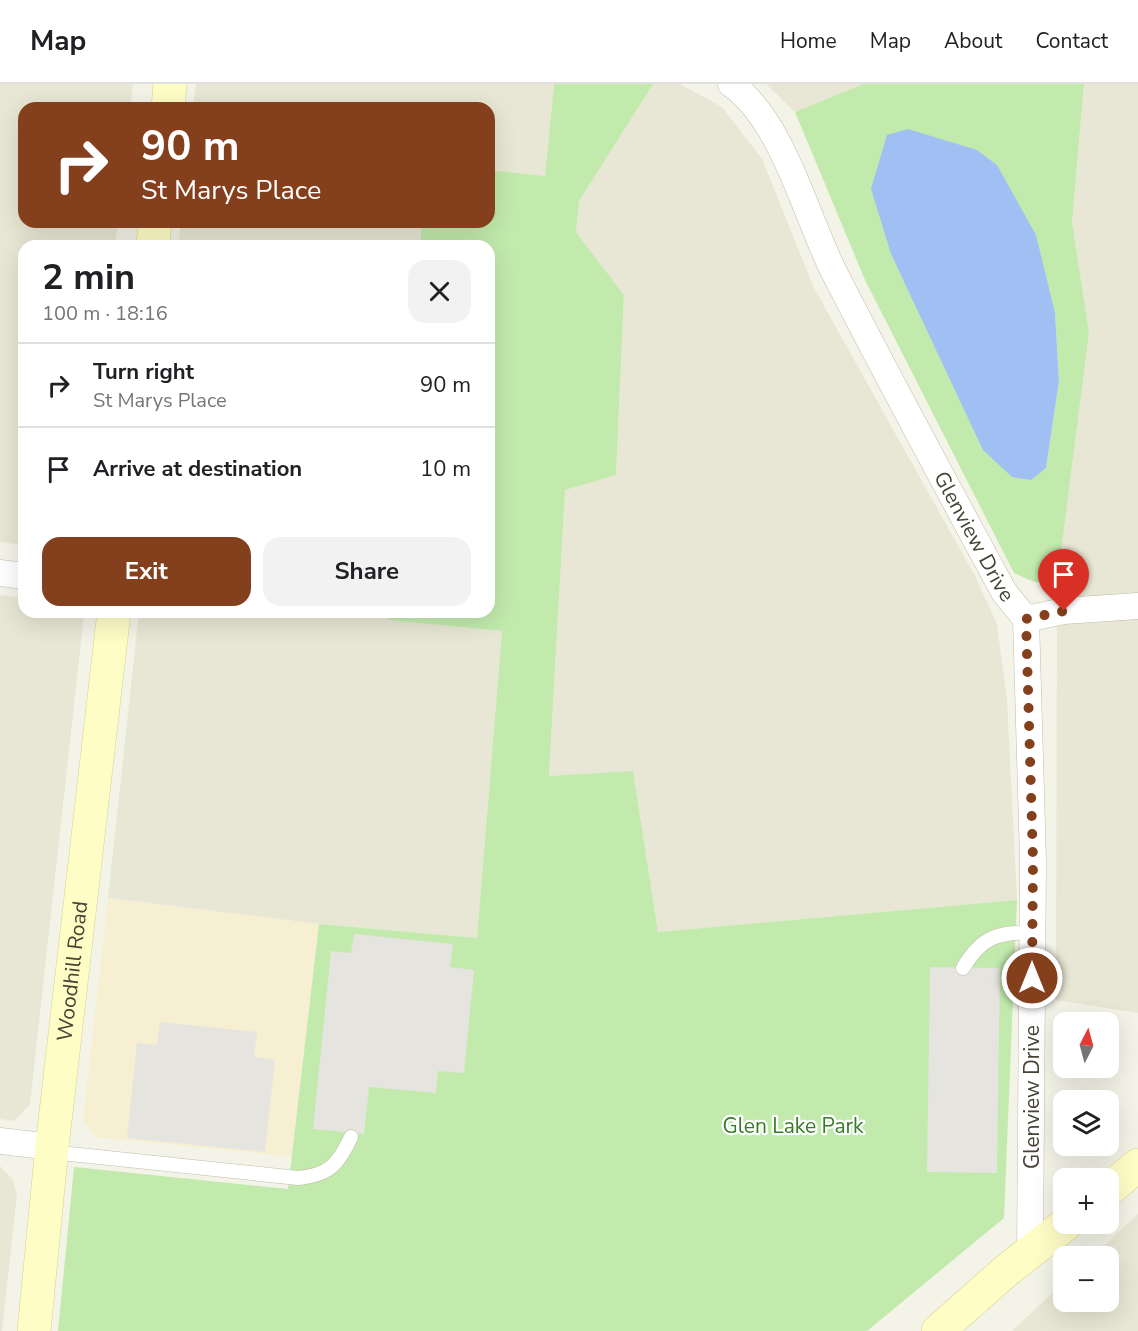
<!DOCTYPE html>
<meta charset="utf-8">
<style>
:root{--surface:#fff;--page:#f2f2f2;--text:#202124;--muted:#757577;--line:#e0e0e0;--accent:#84401c}
body{margin:0;font-family:"Nunito Sans",sans-serif;background:var(--page);color:var(--text);height:100vh;display:flex;flex-direction:column;font-size:22px;white-space:nowrap}
*{box-sizing:border-box;margin:0}
p{font-size:20px;color:var(--muted)}
.icon{flex:none;width:33px;height:33px;fill:none;stroke:currentColor;stroke-width:2;stroke-linecap:round;stroke-linejoin:round}
.map{position:relative;flex:1;overflow:hidden}
.details{position:absolute;left:18px;top:156px;width:477px;height:378px;display:flex;flex-direction:column;background:var(--surface);border-radius:18px;box-shadow:0 6px 24px #0002}
.details>*{flex:none}
.hud{position:absolute;left:18px;top:18px;width:477px;height:126px;border-radius:18px;box-shadow:0 6px 24px #0002;background:#84401c;color:#fff;overflow:hidden}
.needle{width:39px;rotate:6deg}
.fabs{position:absolute;left:1053px;top:928px;display:grid;gap:12px}
.fabs a{display:grid;place-items:center;width:66px;height:66px;border-radius:12px;background:var(--surface);box-shadow:0 6px 24px #0002;font-size:30px}
.pin{position:absolute;display:grid;place-items:center;width:51px;height:51px;color:#fff;margin:-62px -26px;border-radius:50% 50% 50% 0;rotate:-45deg;box-shadow:0 0 6px #0007}
.pin .icon{rotate:45deg}
.me{position:absolute;width:66px;margin:-33px;rotate:0deg;stroke-linejoin:round;filter:drop-shadow(0 0 4px #0008)}
.turn{display:flex;align-items:center;gap:21px;height:126px;padding:0 24px;font-size:27px}
.turn .icon{width:78px;height:78px;stroke-width:2.5}
.turn b{display:block;font-size:42px;line-height:51px}
.round{display:grid;place-items:center;flex:none;width:63px;height:63px;border-radius:18px;background:var(--page)}
.overview{display:flex;align-items:center;justify-content:space-between;height:102px;padding:0 24px}
h1{font-size:36px;font-weight:700;line-height:45px}
.primary-button{display:flex;gap:12px;margin-top:auto;padding:12px 24px}
.primary-button a{flex:1;height:69px;border-radius:18px;background:var(--accent);color:#fff;font-size:24px;font-weight:700;line-height:69px;text-align:center}
.primary-button a+a{background:var(--page);color:var(--text)}
ul{padding:0;list-style:none}
li{display:flex;align-items:center;gap:18px;height:84px;padding:0 24px;border-top:2px solid var(--line)}
li div{flex:1}
li b{display:block;font-size:22px}
li em{font-style:normal}
header{display:flex;align-items:center;gap:36px;box-sizing:border-box;height:84px;padding:0 30px;background:var(--surface);border-bottom:2px solid var(--line)}
header strong{font-size:28px}
nav{display:flex;gap:33px;margin-inline-start:auto;font-size:21px}
.map>svg:first-child{display:block}
</style>
<header>
<strong>Map</strong>
<nav><a>Home</a><a>Map</a><a>About</a><a>Contact</a></nav>
</header>
<div class="map">
<svg width="1138" height="1247" viewBox="0 0 1138 1247">
<rect width="100%" height="100%" fill="#f4f3e7"/>
<g fill="#e8e6d4">
<path d="M0 0H133L130 24H24V138H118L115 162H24V461L0 458Z"/>
<path d="M196 0H554L545 92 489 86V24H193Z"/>
<path d="M653 0H680L722 23 762 75 814 204 975 492 997 540 1007 617 1017 816 658 848 633 688 549 692 565 406 616 390 624 211 576 148 579 116Z"/>
<path d="M766 0H863L795 28Z"/>
<path d="M1084 0H1138V929L1056 916 1057 499 1089 249 1072 138Z"/>
<path d="M181 138H422L420 162H178Z"/>
<path d="M0 511 24 514V528H81L84 530 30 1020 14 1037 0 1035Z"/>
<path d="M139 528H389V536L502 547 477 854 319 840 108 814Z"/>
<path d="M0 1082 13 1096 17 1111 2 1247H0Z"/>
<path d="M1138 1130V1247H1012L1063 1199 1064 1218H1108V1173H1092Z"/>
</g>
<path fill="#f7efd1" d="M108 814 319 840 292 1073 95 1053 83 1036Z"/>
<g fill="#c2eaad" fill-rule="evenodd">
<path d="M554 0H653L579 117 576 148 624 211 616 391 565 406 549 692 633 687 658 848 1017 816 1004 1134 867 1247H58L74 1083 288 1105 319 840 477 854 502 547 388 536 389 528H489V162H420L422 138H489V86L545 92Z"/>
<path d="M863 0H1084L1072 138 1089 249 1057 499 1034 498 1014 489 865 196 795 28ZM891 170 1055 229 1059 297 1046 384 909 207Z"/>
</g>
<g fill="#e5e4df">
<path d="M354 850 453 860 450 883 474 886 464 989 438 987 436 1009 369 1003 364 1050 313 1045 331 867 351 869Z"/>
<path d="M930 883 1000 884 997 1089 927 1088Z"/>
<path d="M160 938 257 948 254 973 275 976 265 1068 127 1054 137 959 157 961Z"/>
</g>
<path fill="#a0c0f4" d="M908 45 977 66 997 81 1036 151 1055 229 1059 297 1046 384 1031 396 1012 393 983 366 891 170 871 105 887 51Z"/>
<g fill="none" stroke-linecap="round" stroke-linejoin="round">
<g stroke="#c0bda9" stroke-width="15">
<g id="lane">
<path d="M963 884C982 852 997 849 1032 848"/>
<path d="M51 1068 298 1094C329 1091 338 1081 351 1053"/>
</g>
</g>
<g stroke="#c0bda9" stroke-width="27">
<g id="street">
<path id="s1" d="M731 0C783 37 805 130 833 186 888 294 946 401 1004 508L1026 535 1033 777 1030 1169"/>
<path d="M0 489 24 492"/>
<path d="M1026 535 1064 527 1138 522"/>
<path d="M0 1057 52 1063"/>
</g>
</g>
<g stroke="#d7d394" stroke-width="34">
<g id="secondary">
<path d="M168 24 170 0"/>
<path d="M153 162 155 138"/>
<path d="M1108 1106 1138 1081"/>
<path id="s2" d="M34 1247 52 1063 114 528"/>
<path d="M938 1247 1007 1186 1066 1140"/>
</g>
</g>
<use href="#lane" stroke="#fff" stroke-width="14"/>
<use href="#street" stroke="#fff" stroke-width="26"/>
<use href="#secondary" stroke="#fffdc6" stroke-width="33"/>
</g>
<g fill="none" stroke-linecap="round" stroke-linejoin="round">
<path stroke="#84401c" stroke-width="10" stroke-dasharray="0 18" d="M1032 894 1033 777 1026 535 1064 527"/>
</g>
<g text-anchor="middle" stroke-width="4.5" stroke-linejoin="round" paint-order="stroke">
<g font-size="21" fill="#474435" stroke="#fff">
<text dy="7" stroke="none"><textPath href="#s1" startOffset="516">Glenview Drive</textPath></text>
<text dy="7" stroke="none"><textPath href="#s2" startOffset="362">Woodhill Road</textPath></text>
<text transform="translate(1032 1013) rotate(-90)" y="7">Glenview Drive</text>
</g>
<g font-size="21" fill="#357c25" stroke="#fff">
<text x="793" y="1049">Glen Lake Park</text>
</g>
</g>
</svg>
<div class="fabs">
<a><svg class="needle" viewBox="-14 -14 28 28"><path d="M0-13l5 13h-10z" fill="#e53935"/><path d="M0 13l5-13h-10z" fill="#757577"/></svg></a>
<a><svg class="icon" aria-label="layers" viewBox="0 0 24 24"><path d="M12 4l9 5-9 5-9-5zM3 14l9 5 9-5"/></svg></a>
<a>+</a>
<a>−</a>
</div>
<div class="pin" style="left:1064px;top:527px;background:#d93025"><svg class="icon" aria-label="arrive" viewBox="0 0 24 24"><path d="M6 21V4h12l-3 4 3 4H6"/></svg></div>
<svg class="me" style="left:1032px;top:894px" viewBox="-20 -20 40 40"><circle r="17" fill="#84401c" stroke="#fff" stroke-width="3"/><path d="M0-11L8 9 0 5-8 9z" fill="#fff"/></svg>
<div class="hud">
<div class="turn"><svg class="icon" aria-label="right" viewBox="0 0 24 24"><path d="M7 20v-9h11M14 6l5 5-5 5"/></svg><div><b>90 m</b>St Marys Place</div></div>
</div>
<section class="details">
<div class="overview"><div><h1>2 min</h1><p>100 m · 18:16</p></div><a class="round"><svg class="icon" aria-label="close" viewBox="0 0 24 24"><path d="M6 6l12 12M18 6L6 18"/></svg></a></div>
<ul>
<li><svg class="icon" aria-label="right" viewBox="0 0 24 24"><path d="M7 20v-9h11M14 6l5 5-5 5"/></svg><div><b>Turn right</b><p>St Marys Place</p></div><em>90 m</em></li>
<li><svg class="icon" aria-label="arrive" viewBox="0 0 24 24"><path d="M6 21V4h12l-3 4 3 4H6"/></svg><div><b>Arrive at destination</b></div><em>10 m</em></li>
</ul>
<div class="primary-button"><a>Exit</a><a>Share</a></div>
</section>
</div>
